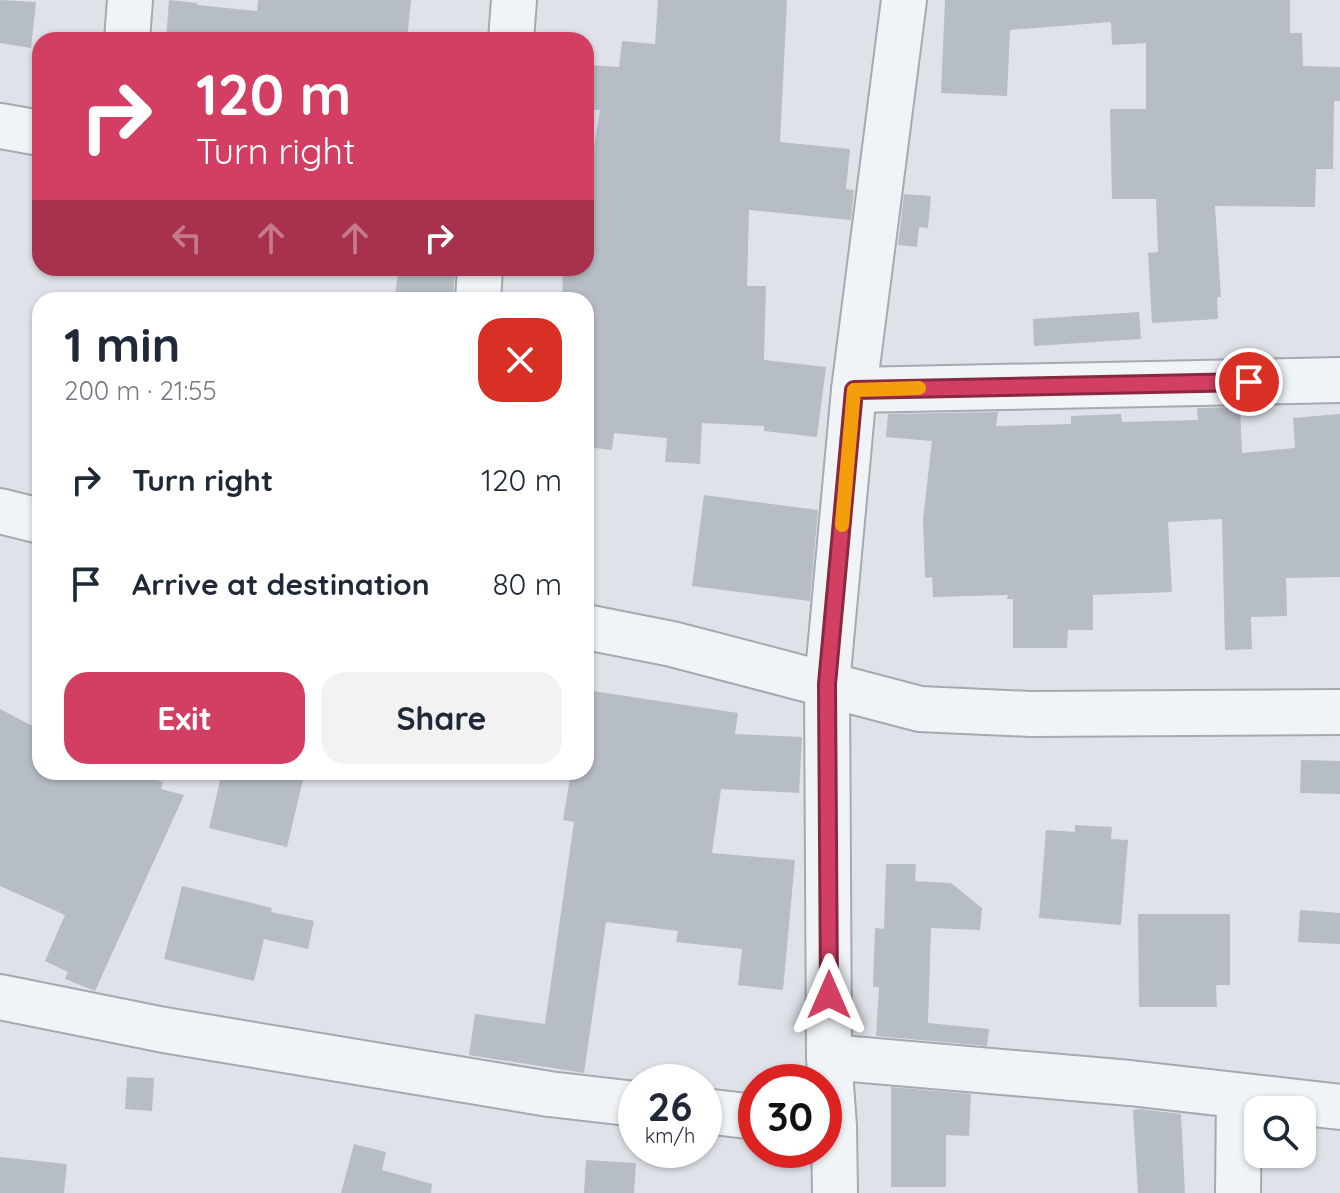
<!DOCTYPE html>
<meta charset="utf-8">
<style>
:root{--surface:#fff;--page:#f2f2f3;--text:#1f2937;--muted:#747a83;--accent:#d23f62}
body{margin:0;font-family:Quicksand,sans-serif;background:var(--page);color:var(--text);height:100vh;display:flex;flex-direction:column;font-size:30px;white-space:nowrap}
*{box-sizing:border-box;margin:0}
p{font-size:26px;color:var(--muted)}
.icon{flex:none;width:44px;height:44px;fill:none;stroke:currentColor;stroke-width:2;stroke-linecap:round;stroke-linejoin:round}
.map{position:relative;flex:1;overflow:hidden}
.panel{position:absolute;left:32px;top:292px;width:562px;height:488px;display:flex;flex-direction:column;background:var(--surface);border-radius:24px;box-shadow:0 2px 6px #0004}
.panel>*{flex:none}
.top-card{position:absolute;left:32px;top:32px;width:562px;height:244px;border-radius:24px;box-shadow:0 2px 6px #0004;background:#d23f62;color:#fff;overflow:hidden}
.controls{position:absolute;left:1244px;top:1096px;display:grid;gap:16px}
.controls a{display:grid;place-items:center;width:72px;height:72px;border-radius:16px;background:var(--surface);box-shadow:0 2px 6px #0004;font-size:40px}
.speed{position:absolute;left:618px;top:1064px;display:flex;gap:16px;font-size:40px;font-weight:700;text-align:center}
.speed>*{display:grid;place-content:center;width:104px;height:104px;border-radius:50%;background:var(--surface);box-shadow:0 2px 6px #0004;line-height:1}
.speed small{font-size:20px;font-weight:400}
.speed .limit{border:12px solid #d22;background:#fff;color:#111}
.pin{position:absolute;display:grid;place-items:center;width:68px;height:68px;color:#fff;margin:-34px;border:4px solid #fff;border-radius:50%;box-shadow:0 2px 8px #0007}
.me{position:absolute;width:88px;margin:-44px;rotate:0deg;stroke-linejoin:round;filter:drop-shadow(0 0 6px #0008)}
.turn{display:flex;align-items:center;gap:28px;height:168px;padding:0 32px;font-size:36px}
.turn .icon{width:104px;height:104px;stroke-width:2.5}
.turn b{display:block;font-size:56px;line-height:68px}
.lanes{display:flex;align-items:center;height:76px;padding:0 32px;background:#0003;justify-content:center;gap:40px;direction:ltr}
.lanes .off{opacity:.35}
.round{display:grid;place-items:center;flex:none;width:84px;height:84px;border-radius:24px;background:var(--page)}
.summary{display:flex;align-items:center;justify-content:space-between;height:136px;padding:0 32px}
h1{font-size:48px;font-weight:800;line-height:60px}
.primary-button{display:flex;gap:16px;margin-top:auto;padding:16px 32px}
.primary-button a{flex:1;height:92px;border-radius:24px;background:var(--accent);color:#fff;font-size:32px;font-weight:800;line-height:92px;text-align:center}
.primary-button a+a{background:var(--page);color:var(--text)}
ul{padding:0;list-style:none}
li{display:flex;align-items:center;gap:24px;height:104px;padding:0 32px}
li div{flex:1}
li b{display:block;font-size:30px}
li em{font-style:normal}
.map>svg:first-child{display:block}
</style>
<div class="map">
<svg width="1340" height="1193" viewBox="0 0 1340 1193">
<rect width="100%" height="100%" fill="#dfe3e9"/>
<g fill="#b6bdc5">
<path d="M0 0 36 2 31 48 0 43Z"/>
<path d="M169 0 197 3V5L257 11 258 0H411L407 40H388L348 35V40H166Z"/>
<path d="M658 0H787L780 142 850 149 846 189 854 190 851 220 749 210 747 286H766L764 360 826 367 817 437 764 431V426L702 423 700 464 665 462 667 438 614 433 612 450 586 447V300H562L563 268H586V197L600 110 587 109 591 65 619 67 622 41 655 44Z"/>
<path d="M945 0H1290V33H1302L1303 66 1340 67V101H1334L1333 169H1316L1315 207 1215 206 1221 297H1217L1218 319 1152 323 1148 253 1158 252 1156 199H1112L1110 109H1146V43L1112 45 1111 22 1010 30 1007 96 941 93Z"/>
<path d="M904 194 931 196 928 228 919 227 917 247 898 245Z"/>
<path d="M399 268H455L453 300H394Z"/>
<path d="M1139 312 1141 339 1034 346 1033 319Z"/>
<path d="M1240 407 1242 453 1295 448 1293 418 1340 414V577L1286 578 1287 616 1251 617 1252 649 1225 650 1222 519 1168 522 1172 592 1093 595V630H1068L1067 648H1013V599H1007L1008 595 933 597 932 577 925 578 923 519 932 441 886 437 888 414 998 412 996 426 1071 424V416L1121 414 1122 422 1198 420 1197 408Z"/>
<path d="M704 495 818 510 810 601 692 586Z"/>
<path d="M586 690 738 713 735 734 802 737 799 793 721 789 712 853 795 860 783 990 738 985 742 949 676 942 678 931 606 922 584 1073 469 1055 475 1014 545 1024 574 822 563 820 571 772H586Z"/>
<path d="M0 709 40 730V772H128L163 782 161 789 184 795 95 991 65 979 68 972 45 961 65 915 0 886Z"/>
<path d="M1301 760 1340 761V794L1300 793Z"/>
<path d="M222 772H271L303 780 287 847 209 828Z"/>
<path d="M1075 825 1112 827 1111 839 1128 840 1121 925 1039 918 1046 830 1075 832Z"/>
<path d="M886 864H916L915 881 951 883 982 908 980 930 931 928 928 1023 989 1029 987 1046 876 1036 879 987H873L875 928 884 929Z"/>
<path d="M182 886 272 908 271 912 314 921 308 949 264 939 254 981 164 959Z"/>
<path d="M1300 910 1340 913V944L1298 942Z"/>
<path d="M1138 914H1230V985H1216L1217 1007H1139Z"/>
<path d="M127 1077 154 1078 152 1111 125 1109Z"/>
<path d="M891 1087 971 1094 969 1136 946 1135V1187H891Z"/>
<path d="M1140 1109 1181 1114 1185 1193H1138L1133 1110Z"/>
<path d="M354 1144 386 1152 382 1170 432 1184 431 1193H341Z"/>
<path d="M0 1157 67 1164 64 1193H0Z"/>
<path d="M586 1160 636 1163 634 1193H584Z"/>
</g>
<g fill="none" stroke-linecap="round" stroke-linejoin="round">
<g stroke="#a4aab3" stroke-width="48">
<g id="minor">
<path d="M127 40 130 0"/>
<path d="M511 40 514 0"/>
<path d="M0 126 40 133"/>
<path d="M478 300 480 268"/>
<path d="M854 390 1340 380"/>
<path d="M0 511 40 521"/>
<path d="M586 627 672 644 920 709 1031 714 1340 712"/>
<path d="M0 997 164 1030 549 1094 636 1104"/>
<path d="M829 1057 1130 1083 1340 1107"/>
<path d="M704 1111 756 1117"/>
<path d="M835 1193 834 1126 829 1057 827 684 854 390 904 0"/>
<path d="M1238 1193 1239 1096"/>
</g>
</g>
<use href="#minor" stroke="#f1f4f7" stroke-width="44"/>
</g>
<g fill="none" stroke-linecap="round" stroke-linejoin="round">
<g stroke="#882940" stroke-width="20">
<path id="route" d="M829 995 827 684 854 390 1249 382"/>
</g>
<use href="#route" stroke="#d23f62" stroke-width="14"/>
<path stroke="#f59e0b" stroke-width="14" d="M842 525 854 390 919 388"/>
</g>
</svg>
<div class="controls">
<a><svg class="icon" aria-label="search" viewBox="0 0 24 24"><circle cx="10" cy="10" r="6"/><path d="M15 15l6 6"/></svg></a>
</div>
<div class="speed"><div>26<small>km/h</small></div><div class="limit">30</div></div>
<div class="pin" style="left:1249px;top:382px;background:#d93025"><svg class="icon" aria-label="arrive" viewBox="0 0 24 24"><path d="M6 21V4h12l-3 4 3 4H6"/></svg></div>
<svg class="me" style="left:829px;top:995px" viewBox="-20 -20 40 40"><path d="M0-17L14 15 0 8-14 15z" fill="#d23f62" stroke="#fff" stroke-width="4"/></svg>
<div class="top-card">
<div class="turn"><svg class="icon" aria-label="right" viewBox="0 0 24 24"><path d="M7 20v-9h11M14 6l5 5-5 5"/></svg><div><b>120 m</b>Turn right</div></div>
<div class="lanes"><svg class="icon off" aria-label="left" viewBox="0 0 24 24"><path d="M17 20v-9H6M10 6l-5 5 5 5"/></svg><svg class="icon off" aria-label="ahead" viewBox="0 0 24 24"><path d="M12 20V5M6 11l6-6 6 6"/></svg><svg class="icon off" aria-label="ahead" viewBox="0 0 24 24"><path d="M12 20V5M6 11l6-6 6 6"/></svg><svg class="icon" aria-label="right" viewBox="0 0 24 24"><path d="M7 20v-9h11M14 6l5 5-5 5"/></svg></div>
</div>
<section class="panel">
<div class="summary"><div><h1>1 min</h1><p>200 m · 21:55</p></div><a class="round" style="background:#d93025;color:#fff"><svg class="icon" aria-label="close" viewBox="0 0 24 24"><path d="M6 6l12 12M18 6L6 18"/></svg></a></div>
<ul>
<li><svg class="icon" aria-label="right" viewBox="0 0 24 24"><path d="M7 20v-9h11M14 6l5 5-5 5"/></svg><div><b>Turn right</b></div><em>120 m</em></li>
<li><svg class="icon" aria-label="arrive" viewBox="0 0 24 24"><path d="M6 21V4h12l-3 4 3 4H6"/></svg><div><b>Arrive at destination</b></div><em>80 m</em></li>
</ul>
<div class="primary-button"><a>Exit</a><a>Share</a></div>
</section>
</div>
